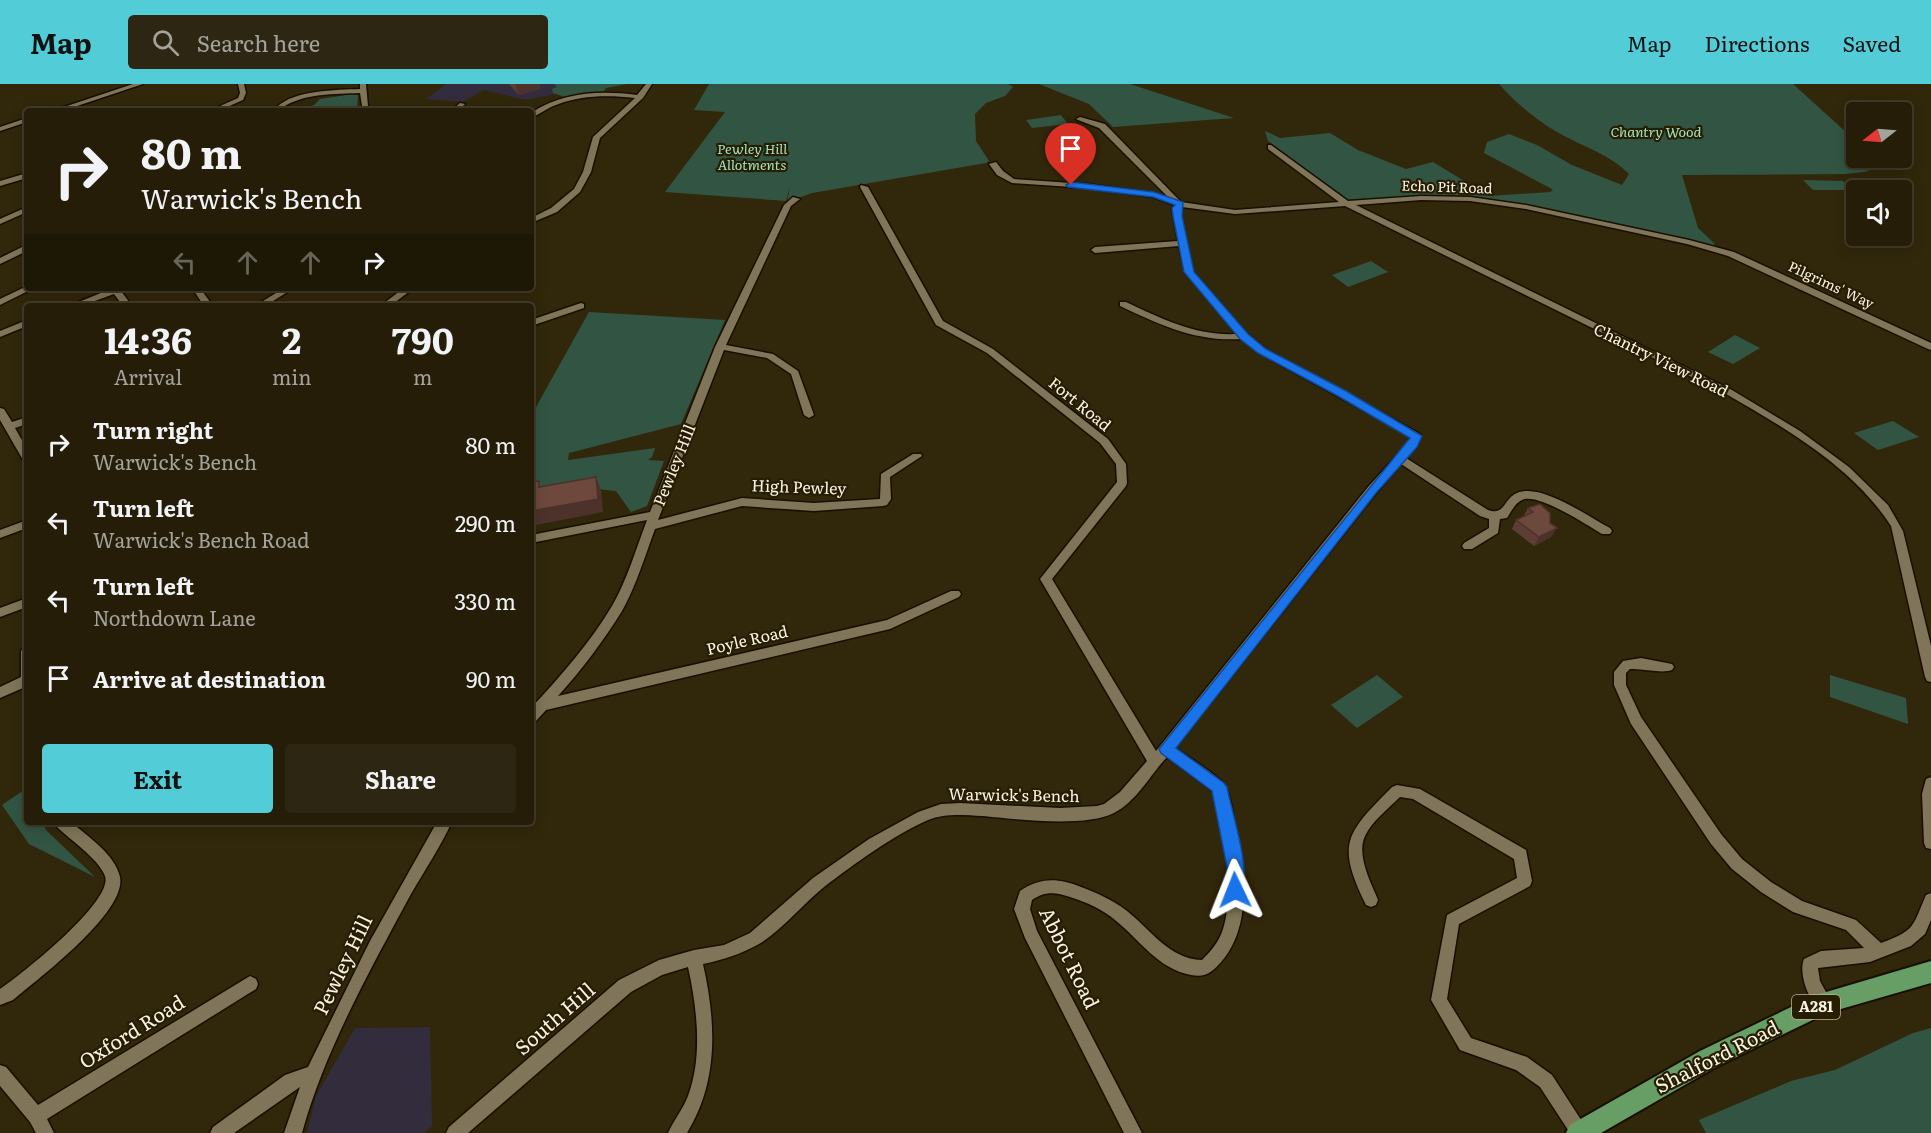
<!DOCTYPE html>
<style>
:root{--surface:#251d08;--page:#2d2612;--text:#f1f3f6;--muted:#a3a29c;--line:#423b29;--accent:#52ccd6}
body{margin:0;font-family:Literata,serif;background:var(--page);color:var(--text);height:100vh;display:flex;flex-direction:column;font-size:22px;white-space:nowrap}
*{box-sizing:border-box;margin:0}
p{font-size:20px;color:var(--muted)}
.icon{flex:none;width:33px;height:33px;fill:none;stroke:currentColor;stroke-width:2;stroke-linecap:round;stroke-linejoin:round}
.map{position:relative;flex:1;overflow:hidden}
.panel{position:absolute;left:24px;top:219px;width:510px;height:522px;display:flex;flex-direction:column;background:var(--surface);border-radius:6px;box-shadow:0 3px 15px #0003,0 0 0 2px var(--line)}
.panel>*{flex:none}
.guide{position:absolute;left:24px;top:24px;width:510px;height:183px;border-radius:6px;box-shadow:0 3px 15px #0003,0 0 0 2px var(--line);background:#251d08;color:var(--text);overflow:hidden}
.needle{width:39px;rotate:253deg}
.controls{position:absolute;left:1846px;top:18px;display:grid;gap:12px}
.controls a{display:grid;place-items:center;width:66px;height:66px;border-radius:6px;background:var(--surface);box-shadow:0 3px 15px #0003,0 0 0 2px var(--line);font-size:30px}
.pin{position:absolute;display:grid;place-items:center;width:51px;height:51px;color:#fff;margin:-62px -26px;border-radius:50% 50% 50% 0;rotate:-45deg;box-shadow:0 0 6px #0007}
.pin .icon{rotate:45deg}
.me{position:absolute;width:66px;margin:-33px;rotate:358deg;stroke-linejoin:round;filter:drop-shadow(0 0 4px #0008)}
.turn{display:flex;align-items:center;gap:21px;height:126px;padding:0 18px;font-size:27px}
.turn .icon{width:78px;height:78px;stroke-width:2.5}
.turn b{display:block;font-size:42px;line-height:51px}
.lanes{display:flex;align-items:center;height:57px;padding:0 18px;background:#0003;justify-content:center;gap:30px;direction:ltr}
.lanes .off{opacity:.35}
.eta{display:flex;justify-content:space-evenly;align-items:center;height:102px;text-align:center}
.eta b{font-size:36px;font-weight:700;line-height:42px}
.cta{display:flex;gap:12px;margin-top:auto;padding:12px 18px}
.cta a{flex:1;height:69px;border-radius:6px;background:var(--accent);color:#111;font-size:24px;font-weight:700;line-height:69px;text-align:center}
.cta a+a{background:var(--page);color:var(--text)}
ul{padding:0;list-style:none}
li{display:flex;align-items:center;gap:18px;height:78px;padding:0 18px}
li div{flex:1}
li b{display:block;font-size:22px}
li em{font-style:normal}
header{display:flex;align-items:center;gap:36px;box-sizing:border-box;height:84px;padding:0 30px;background:var(--accent);color:#111}
header strong{font-size:28px}
nav{display:flex;gap:33px;margin-inline-start:auto;font-size:21px}
.search{width:420px;height:54px;background:var(--page);display:flex;align-items:center;gap:15px;box-sizing:border-box;padding:0 21px;border-radius:6px;color:var(--muted);font-size:22px}
.map>svg:first-child{display:block}
</style>
<header>
<strong>Map</strong>
<div class="search"><svg class="icon" aria-label="search" viewBox="0 0 24 24"><circle cx="10" cy="10" r="6"/><path d="M15 15l6 6"/></svg>Search here</div>
<nav><a>Map</a><a>Directions</a><a>Saved</a></nav>
</header>
<div class="map">
<svg width="1931" height="1049" viewBox="0 0 1931 1049">
<rect width="100%" height="100%" fill="#31270b"/>
<g fill="#332c3c">
<path d="M446 0H559L567 8 525 16 484 6 463 18 426 15Z"/>
<path d="M430 943 432 1042 424 1049H307L316 1012 355 944Z"/>
</g>
<g fill="#325543">
<path d="M554 0H627L606 4 602 10 568 14 553 9 552 5 557 3Z"/>
<path d="M709 0H1008L1013 3 1005 12 986 19 975 30 976 57 989 77 986 79 812 109 787 118 790 102 786 117 665 108 725 28 694 26Z"/>
<path d="M1039 0H1130L1234 34 1113 43 1089 20Z"/>
<path d="M1499 0H1793L1857 58V74H1874L1884 82 1864 88 1845 90 1682 91 1698 144 1715 160 1712 162 1530 121 1490 115 1443 111 1347 116 1268 57 1265 47 1280 54 1330 49 1358 66 1406 85 1433 78 1489 112 1550 108 1553 106 1550 104 1484 69 1487 58 1509 50 1537 61 1572 81 1622 101 1629 90C1610 70 1581 62 1557 48 1535 35 1516 19 1499 0Z"/>
<path d="M353 10 358 11 357 27H266L301 25 314 21 320 15Z"/>
<path d="M1061 31 1068 40 1032 44 1026 36Z"/>
<path d="M1803 96 1843 97 1853 106H1813Z"/>
<path d="M1371 177 1388 188 1348 203 1332 191Z"/>
<path d="M589 228 725 236 681 340 569 369 568 376 655 364 652 373 648 376 664 377 647 422 631 428 616 407 596 405 531 409V332Z"/>
<path d="M1735 251 1760 264 1733 280 1708 268Z"/>
<path d="M1893 337 1919 353 1878 366 1854 349Z"/>
<path d="M1377 591 1403 613 1357 644 1331 621Z"/>
<path d="M1830 591 1906 614 1908 640 1830 613Z"/>
<path d="M21 708 27 712V738H41L47 747 95 793 29 760 2 721Z"/>
<path d="M1931 944V1049H1706L1699 1036 1791 997 1835 986 1913 949Z"/>
</g>
<g fill="none" stroke-linecap="round" stroke-linejoin="round">
<g stroke="#190f00" stroke-width="3">
<g id="minor">
<path d="M133 0H143L62 27H52Z"/>
<path d="M238 0H244L246 9 243 16 218 27H209L238 14 240 9Z"/>
<path d="M360 0H366L368 22 366 27H360L362 22 360 9C336 10 303 9 282 24L277 23C294 6 336 6 360 5Z"/>
<path d="M646 0H652L643 14 600 54 591 88 580 108 557 128 531 139V134L551 124 574 105 583 88 593 53 635 14C609 11 580 11 556 21 547 24 540 30 531 34V29C562 8 601 6 637 11Z"/>
<path d="M460 19 465 20 458 27H451Z"/>
<path d="M1080 33 1105 40 1181 118 1235 126 1339 118 1268 65V61H1271L1348 117 1421 112 1470 113 1526 121 1689 156 1734 168 1931 259V266L1928 265 1728 172 1687 160 1526 125 1470 117 1421 116 1356 121 1732 306 1800 347 1849 383 1888 421 1903 447 1931 562V598L1927 597 1925 593 1891 442C1853 383 1785 344 1726 310L1345 122 1235 130 1182 123 1180 124 1181 132 1193 188 1247 250 1265 265 1420 350 1421 352 1417 362 1406 374 1488 426C1508 433 1502 409 1525 407 1550 405 1589 433 1610 444L1612 447 1610 450H1602C1587 441 1537 408 1522 416 1515 419 1511 428 1507 434L1500 435 1498 449 1472 465H1464L1462 462 1464 459 1489 444V435L1480 432 1401 380 1376 409 1175 664C1185 671 1221 693 1225 702 1231 714 1233 729 1235 742 1244 785 1253 840 1222 877 1212 888 1206 894 1191 891 1158 885 1139 855 1115 836 1102 825 1086 818 1070 813 1055 808 1045 807 1032 816L1030 825 1037 847 1142 1049H1124L1025 854 1014 825 1020 807C1041 793 1058 794 1081 803 1097 809 1113 816 1127 827 1151 846 1169 875 1202 876 1211 867 1219 858 1223 845 1234 812 1226 740 1213 707L1167 673C1150 691 1137 717 1114 729 1084 744 1016 735 982 732 964 731 945 729 928 736 894 751 854 780 824 803 803 820 781 847 759 860 741 870 723 876 703 880 716 938 719 997 687 1049H668C674 1036 683 1025 688 1012 703 972 697 924 688 883L662 891 631 908 468 1049H446L449 1043 619 896 659 876 694 866 724 861 750 849 813 794 869 755 918 728 941 720 960 719 1060 724 1097 722 1104 720 1120 708 1147 677 1040 495 1117 398 1116 380 1100 359 987 269 936 241 860 103 861 101 868 103 943 237 993 265 1108 355 1126 380 1127 399 1126 402 1052 495 1156 667 1368 403 1408 359 1410 353 1403 348 1259 269 1242 255C1196 258 1160 241 1120 222V218H1126C1162 235 1196 252 1237 250L1185 188 1179 162 1095 169 1091 166 1095 163 1178 157 1172 124 1175 121 1153 113 1087 104 1012 99 997 91 989 80 996 78 1003 87 1014 95 1087 100 1154 109 1169 114 1099 44 1078 36 1076 35Z"/>
<path d="M27 34V38L0 47V43Z"/>
<path d="M27 89V94L0 102V97Z"/>
<path d="M793 113 800 115 791 122 726 261 773 270 798 287 814 331 809 334 804 331 791 290 767 274 724 266 658 436 742 414 814 419 880 415 881 390 913 370H921L922 372 890 393 891 415 887 421 883 422 814 427 742 422 655 445C645 472 636 502 622 527 604 556 581 587 558 612L887 536 951 507H959L961 510 959 513 890 545 546 626 536 637 531 638V624C560 593 590 559 612 522 627 496 636 465 647 436L531 459V451L650 428 715 263 784 121Z"/>
<path d="M27 123V128L0 140V135Z"/>
<path d="M24 162H27V167L0 180V174Z"/>
<path d="M27 202V204H34L0 221V215Z"/>
<path d="M113 204H125L121 207 132 222H123L114 210 81 222H69Z"/>
<path d="M192 204H200L213 222H204Z"/>
<path d="M284 204H294L265 222H255Z"/>
<path d="M404 204H414L390 222H380Z"/>
<path d="M581 219 584 220V224L531 242V236Z"/>
<path d="M27 236V242L0 253V247Z"/>
<path d="M0 324 4 325 12 338 27 333V340L15 344 27 365V377L23 376 0 336Z"/>
<path d="M27 436V444L0 454V446Z"/>
<path d="M27 514V523L0 533V524Z"/>
<path d="M27 562V605L23 604 0 614V603L21 593V567L23 564Z"/>
<path d="M1641 574 1672 580 1674 583 1672 586C1660 590 1644 584 1630 585L1626 589V601L1641 633 1721 750 1742 775 1771 798 1802 817 1856 836 1881 859C1916 846 1912 843 1926 811L1931 809V836L1925 850 1911 862 1870 878 1818 884 1820 897 1832 919 1830 925 1824 927C1809 921 1798 889 1804 875L1821 867 1864 864 1846 846 1793 828 1761 808 1732 785 1711 760 1631 640 1614 601V588L1623 577Z"/>
<path d="M1931 693V765L1926 764 1924 759 1922 710 1926 695Z"/>
<path d="M1397 701 1420 705 1526 766 1532 797 1530 802 1459 840 1447 915 1471 954 1527 973 1552 991 1585 1042 1587 1049H1570L1540 1003 1516 986 1460 966 1431 916 1447 831 1517 794 1514 775 1413 715 1400 713C1388 725 1372 737 1365 752 1356 771 1371 799 1378 816L1376 821 1371 823 1366 821C1335 758 1347 749 1392 703Z"/>
<path d="M54 738H71C87 752 115 770 120 793 127 828 38 895 13 916L0 921V905C21 891 114 817 105 792 99 775 69 755 56 742Z"/>
<path d="M437 738H452C440 763 425 786 411 810 371 884 324 968 302 1049H284L300 1003 234 1049H210L213 1043 285 991 308 983 370 857Z"/>
<path d="M250 892 256 895 258 900 256 905 47 1035 54 1049H36L30 1038 0 1002V981L6 983 38 1021Z"/>
</g>
</g>
<g stroke="#190f00" stroke-width="4">
<path id="primary" d="M1931 877V899L1827 929 1716 983 1601 1049H1566L1570 1041 1700 967 1816 911Z"/>
</g>
<use href="#minor" fill="#807558" fill-rule="evenodd"/>
<use href="#primary" fill="#679e66" fill-rule="evenodd"/>
</g>
<g fill="#5e3e34">
<path d="M509 0H539L540 5 519 11Z"/>
<path d="M1528 424 1550 439 1551 453 1534 462 1512 445 1516 436 1523 433Z"/>
</g>
<g fill="#4c322b">
<path d="M515 0H539L540 5 519 11Z"/>
<path d="M596 393 601 406 603 428 531 442V427Z"/>
<path d="M1557 444 1551 453 1534 462 1539 453Z"/>
<path d="M152 738H160L156 742Z"/>
</g>
<g fill="#6d483d" stroke="#4c322b" stroke-width="1.5">
<path d="M596 393 598 415 531 427V398L539 397V403Z"/>
<path d="M1540 420 1550 429V439L1557 444 1539 453 1516 436 1533 428 1528 424Z"/>
</g>
<path fill="#1a73e8" stroke="#114b97" stroke-width="1.5" d="M1071 98 1154 108 1183 118 1182 132 1194 188 1248 250 1266 265 1346 307 1422 352 1417 363 1376 409 1176 664 1224 699 1227 703C1232 730 1252 787 1241 812L1235 814 1229 812 1227 806V783L1212 707 1161 669 1159 665 1410 354 1338 312 1258 269 1240 255 1184 188 1173 132 1172 124 1175 121 1153 113 1068 103 1066 101Z"/>
<g text-anchor="middle" stroke-width="4.5" stroke-linejoin="round" paint-order="stroke">
<g font-size="14" font-style="italic" fill="#a0e3bf" stroke="#271d03">
<text x="1656" y="53">Chantry Wood</text>
<text x="752" y="70">Pewley Hill<tspan x="752" dy="16">Allotments</tspan></text>
</g>
<g font-size="14" fill="#f9f3e3" stroke="#271d03">
<text transform="translate(1447 103) rotate(2)" y="5">Echo Pit Road</text>
<text transform="translate(1831 201) rotate(25)" y="5">Pilgrims' Way</text>
</g>
<rect fill="#271d03" stroke="#bab3a0" stroke-width="1.5" x="1792" y="911" width="48" height="24" rx="4.5"/>
<g font-size="15" font-weight="bold" fill="#f9f3e3">
<text x="1816" y="928">A281</text>
</g>
<g font-size="16" fill="#f9f3e3" stroke="#271d03">
<text transform="translate(1661 276) rotate(26)" y="6">Chantry View Road</text>
<text transform="translate(1080 320) rotate(39)" y="6">Fort Road</text>
<text transform="translate(674 381) rotate(-68)" y="6">Pewley Hill</text>
<text transform="translate(799 403) rotate(2)" y="6">High Pewley</text>
<text transform="translate(747 556) rotate(-13)" y="6">Poyle Road</text>
<text transform="translate(1014 711) rotate(1)" y="6">Warwick's Bench</text>
</g>
<g font-size="20" fill="#f9f3e3" stroke="#271d03">
<text transform="translate(1069 874) rotate(64)" y="7">Abbot Road</text>
<text transform="translate(343 881) rotate(-64)" y="7">Pewley Hill</text>
<text transform="translate(555 935) rotate(-41)" y="7">South Hill</text>
<text transform="translate(132 948) rotate(-32)" y="7">Oxford Road</text>
<text transform="translate(1717 973) rotate(-27)" y="7">Shalford Road</text>
</g>
</g>
</svg>
<div class="controls">
<a><svg class="needle" viewBox="-14 -14 28 28"><path d="M0-13l5 13h-10z" fill="#e53935"/><path d="M0 13l5-13h-10z" fill="#a3a29c"/></svg></a>
<a><svg class="icon" aria-label="sound" viewBox="0 0 24 24"><path d="M4 9h4l5-4v14l-5-4H4zM17 9q2 3 0 6"/></svg></a>
</div>
<div class="pin" style="left:1071px;top:101px;background:#d93025"><svg class="icon" aria-label="arrive" viewBox="0 0 24 24"><path d="M6 21V4h12l-3 4 3 4H6"/></svg></div>
<svg class="me" style="left:1235px;top:806px" viewBox="-20 -20 40 40"><path d="M0-17L14 15 0 8-14 15z" fill="#1a73e8" stroke="#fff" stroke-width="4"/></svg>
<div class="guide">
<div class="turn"><svg class="icon" aria-label="right" viewBox="0 0 24 24"><path d="M7 20v-9h11M14 6l5 5-5 5"/></svg><div><b>80 m</b>Warwick's Bench</div></div>
<div class="lanes"><svg class="icon off" aria-label="left" viewBox="0 0 24 24"><path d="M17 20v-9H6M10 6l-5 5 5 5"/></svg><svg class="icon off" aria-label="ahead" viewBox="0 0 24 24"><path d="M12 20V5M6 11l6-6 6 6"/></svg><svg class="icon off" aria-label="ahead" viewBox="0 0 24 24"><path d="M12 20V5M6 11l6-6 6 6"/></svg><svg class="icon" aria-label="right" viewBox="0 0 24 24"><path d="M7 20v-9h11M14 6l5 5-5 5"/></svg></div>
</div>
<section class="panel">
<div class="eta">
<div><b>14:36</b><p>Arrival</p></div>
<div><b>2</b><p>min</p></div>
<div><b>790</b><p>m</p></div>
</div>
<ul>
<li><svg class="icon" aria-label="right" viewBox="0 0 24 24"><path d="M7 20v-9h11M14 6l5 5-5 5"/></svg><div><b>Turn right</b><p>Warwick's Bench</p></div><em>80 m</em></li>
<li><svg class="icon" aria-label="left" viewBox="0 0 24 24"><path d="M17 20v-9H6M10 6l-5 5 5 5"/></svg><div><b>Turn left</b><p>Warwick's Bench Road</p></div><em>290 m</em></li>
<li><svg class="icon" aria-label="left" viewBox="0 0 24 24"><path d="M17 20v-9H6M10 6l-5 5 5 5"/></svg><div><b>Turn left</b><p>Northdown Lane</p></div><em>330 m</em></li>
<li><svg class="icon" aria-label="arrive" viewBox="0 0 24 24"><path d="M6 21V4h12l-3 4 3 4H6"/></svg><div><b>Arrive at destination</b></div><em>90 m</em></li>
</ul>
<div class="cta"><a>Exit</a><a>Share</a></div>
</section>
</div>
